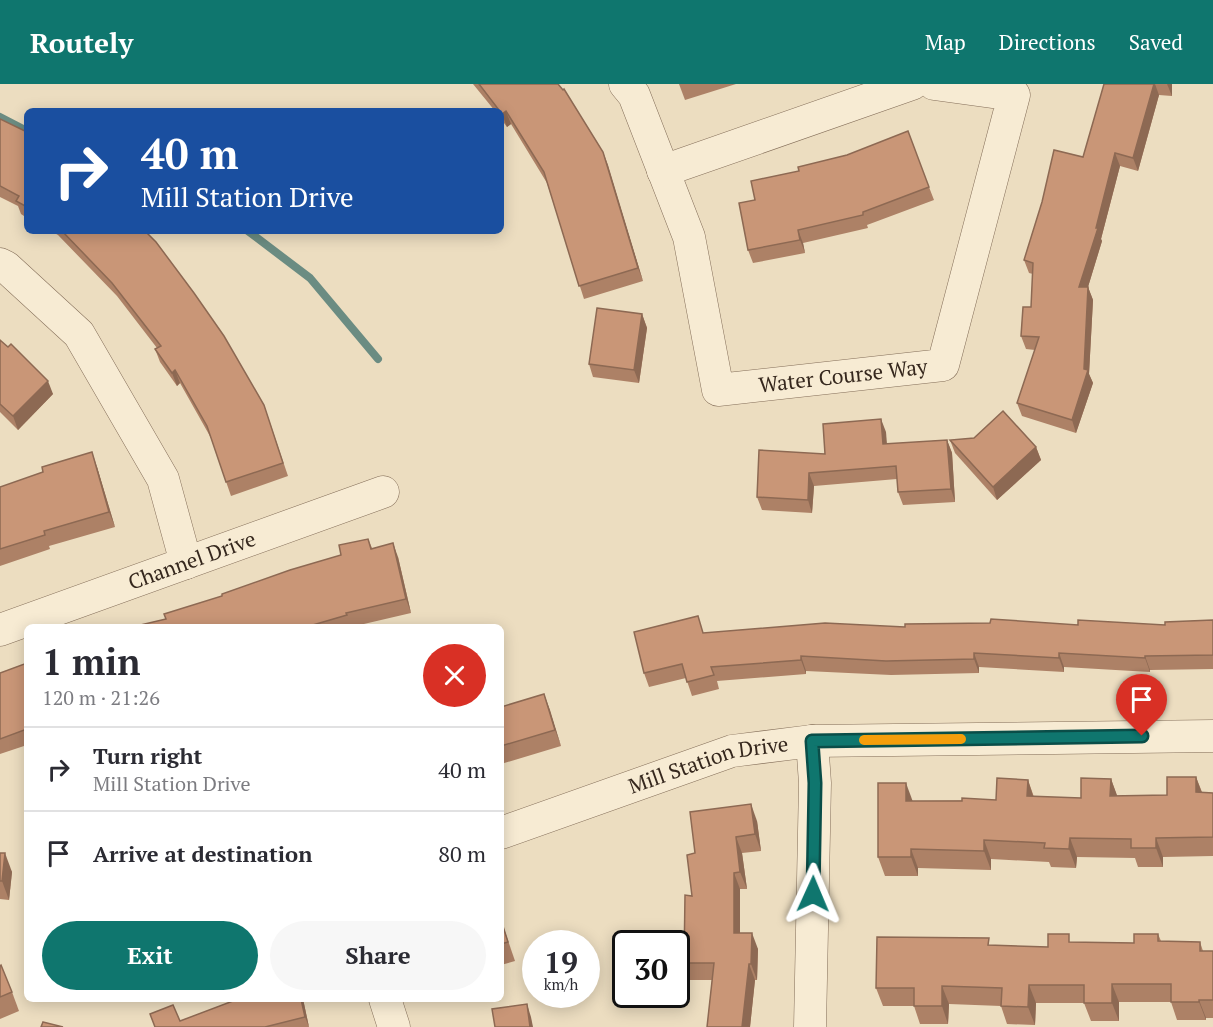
<!DOCTYPE html>
<meta charset="utf-8">
<style>
:root{--surface:#fff;--page:#f7f7f7;--text:#2b2b33;--muted:#7c7c81;--line:#e1e1e2;--accent:#0f766e}
body{margin:0;font-family:"PT Serif",serif;background:var(--page);color:var(--text);height:100vh;display:flex;flex-direction:column;font-size:22px;white-space:nowrap}
*{box-sizing:border-box;margin:0}
p{font-size:20px;color:var(--muted)}
.icon{flex:none;width:33px;height:33px;fill:none;stroke:currentColor;stroke-width:2;stroke-linecap:round;stroke-linejoin:round}
.map{position:relative;flex:1;overflow:hidden}
.details{position:absolute;left:24px;top:540px;width:480px;height:378px;display:flex;flex-direction:column;background:var(--surface);border-radius:9px;box-shadow:0 3px 15px #0003}
.details>*{flex:none}
.banner{position:absolute;left:24px;top:24px;width:480px;height:126px;border-radius:9px;box-shadow:0 3px 15px #0003;background:#1a4fa0;color:#fff;overflow:hidden}
.speed{position:absolute;left:522px;top:846px;display:flex;gap:12px;font-size:30px;font-weight:700;text-align:center}
.speed>*{display:grid;place-content:center;width:78px;height:78px;border-radius:50%;background:var(--surface);box-shadow:0 3px 15px #0003;line-height:1}
.speed small{font-size:15px;font-weight:400}
.speed .limit{border:3px solid #111;border-radius:9px;background:#fff;color:#111}
.pin{position:absolute;display:grid;place-items:center;width:51px;height:51px;color:#fff;margin:-62px -26px;border-radius:50% 50% 50% 0;rotate:-45deg;box-shadow:0 0 6px #0007}
.pin .icon{rotate:45deg}
.me{position:absolute;width:66px;margin:-33px;rotate:1deg;stroke-linejoin:round;filter:drop-shadow(0 0 4px #0008)}
.turn{display:flex;align-items:center;gap:21px;height:126px;padding:0 18px;font-size:27px}
.turn .icon{width:78px;height:78px;stroke-width:2.5}
.turn b{display:block;font-size:42px;line-height:51px}
.round{display:grid;place-items:center;flex:none;width:63px;height:63px;border-radius:32px;background:var(--page)}
.overview{display:flex;align-items:center;justify-content:space-between;height:102px;padding:0 18px}
h1{font-size:36px;font-weight:700;line-height:45px}
.cta{display:flex;gap:12px;margin-top:auto;padding:12px 18px}
.cta a{flex:1;height:69px;border-radius:36px;background:var(--accent);color:#fff;font-size:24px;font-weight:700;line-height:69px;text-align:center}
.cta a+a{background:var(--page);color:var(--text)}
ul{padding:0;list-style:none}
li{display:flex;align-items:center;gap:18px;height:84px;padding:0 18px;border-top:2px solid var(--line)}
li div{flex:1}
li b{display:block;font-size:22px}
li em{font-style:normal}
header{display:flex;align-items:center;gap:36px;box-sizing:border-box;height:84px;padding:0 30px;background:var(--accent);color:#fff}
header strong{font-size:28px}
nav{display:flex;gap:33px;margin-inline-start:auto;font-size:21px}
.map>svg:first-child{display:block}
</style>
<header>
<strong>Routely</strong>
<nav><a>Map</a><a>Directions</a><a>Saved</a></nav>
</header>
<div class="map">
<svg width="1213" height="943" viewBox="0 0 1213 943">
<rect width="100%" height="100%" fill="#ecddc0"/>
<g fill="none" stroke-linecap="round" stroke-linejoin="round">
<g stroke="#6b8c82" stroke-width="8">
<path d="M0 33 27 47"/>
<path d="M248 147 310 194 378 275"/>
</g>
<g stroke="#846e59" stroke-width="33">
<g id="minor">
<path id="s1" d="M625 0 634 11 689 153 718 306 943 281 1014 11 934 0"/>
<path d="M663 87 912 0"/>
<path d="M0 180 6 183 79 250 163 395 186 479"/>
<path id="s2" d="M0 546 383 408"/>
<path id="s3" d="M501 749 732 667 812 657 1213 652"/>
<path d="M385 915 394 943"/>
<path d="M810 943 815 699 812 657"/>
</g>
</g>
<use href="#minor" stroke="#f7ebd3" stroke-width="32"/>
</g>
<g fill="#ad8166">
<path d="M473 0H558L603 68 643 197 584 215 547 99 511 40 507 43 501 35V27H495Z"/>
<path d="M679 0H736L685 16Z"/>
<path d="M1104 0H1172V12L1159 11 1138 87 1120 82 1101 155 1102 157 1088 203 1093 216 1089 290 1093 299 1076 349 1022 332 1017 319 1035 266 1026 265 1021 252 1031 223 1033 190 1029 189 1024 176 1083 73Z"/>
<path d="M0 35 27 48V134L21 130 18 122 0 113Z"/>
<path d="M929 103 934 116 867 141 868 144 803 159 805 169 753 179 748 166 739 119Z"/>
<path d="M51 147H145L264 321 288 392 231 412 211 354 180 299 177 302 160 278 155 265 157 264 117 212 58 151Z"/>
<path d="M642 230 647 244 639 299 593 293 589 280Z"/>
<path d="M0 256 53 310 18 346 0 328Z"/>
<path d="M886 348V360L947 356 952 369 955 418 903 421 898 408 897 395 814 402 812 429 762 426 757 413 825 370Z"/>
<path d="M950 356 1036 363 1041 376 997 416 955 369Z"/>
<path d="M97 383 115 443 49 462 50 465 0 482V403Z"/>
<path d="M368 455 372 464 398 473 411 529 351 543H132L166 535 222 512 341 471Z"/>
<path d="M1213 536V585L1150 586V588L1064 583V588L979 583V589L891 591 806 587V590L717 597 719 605 692 612 686 594 649 603 644 589 704 549 905 543 1078 541H1165Z"/>
<path d="M27 579V661L0 670V589Z"/>
<path d="M544 610 561 662 501 680V623Z"/>
<path d="M1196 693 1202 708 1213 709V772L1163 773V783H1138L1135 774 1077 773 1076 784 1051 783 1049 778 991 775V786L918 784V792H885L878 773 913 717 996 716 1028 696 1034 713 1081 714 1111 695 1117 712 1167 711Z"/>
<path d="M757 737 761 767 742 769 747 805H740V849L758 865 757 896H755L750 943H707L712 896H690L684 879 692 812 695 769Z"/>
<path d="M0 769 12 788 9 816 0 815Z"/>
<path d="M501 836 515 877 501 881Z"/>
<path d="M1158 850 1161 857 1200 858 1203 867H1213V934H1206V936H1177L1171 918H1119V937H1091L1084 919H1036L1035 941 1007 940 1001 922 949 920 948 940H920L914 922H883L876 904 991 862 1048 863 1072 858 1134 859Z"/>
<path d="M0 882 12 908 19 927 0 935Z"/>
<path d="M233 915H303L309 943H155L180 937 233 917Z"/>
</g>
<g fill="#8d6953">
<path d="M1154 0H1155L1159 11 1138 87 1133 74Z"/>
<path d="M1167 0H1172V12Z"/>
<path d="M506 27 511 40 507 43 502 30Z"/>
<path d="M603 68 608 81 643 197 638 184Z"/>
<path d="M1115 69 1120 82 1101 155 1102 157 1084 216 1079 203 1096 144Z"/>
<path d="M798 146 803 159 805 169 800 156Z"/>
<path d="M1088 203 1093 216 1089 290 1093 299 1076 349 1072 336 1084 285Z"/>
<path d="M642 230 647 244 639 299 634 286Z"/>
<path d="M175 286 180 299 177 302 172 289Z"/>
<path d="M48 297 53 310 18 346 13 332Z"/>
<path d="M881 335 886 348 888 373 883 360Z"/>
<path d="M947 356 952 369 955 418 951 405Z"/>
<path d="M1036 363 1041 376 997 416 993 403Z"/>
<path d="M92 368 97 383 115 443 109 428Z"/>
<path d="M809 389 814 402 812 429 808 416Z"/>
<path d="M393 459 398 473 411 529 406 515Z"/>
<path d="M974 569 979 583V589L974 575Z"/>
<path d="M1059 569 1064 583V588L1059 574Z"/>
<path d="M801 572 806 587V590L801 576Z"/>
<path d="M1145 572 1150 586V588L1145 574Z"/>
<path d="M544 610 550 626 561 662 555 646Z"/>
<path d="M1196 693 1203 712 1196 708Z"/>
<path d="M1111 695 1118 714 1110 712Z"/>
<path d="M1028 696 1034 715 1027 712Z"/>
<path d="M906 699 913 718 906 717Z"/>
<path d="M751 720 757 737 761 767 755 750Z"/>
<path d="M736 753 742 769 747 805 740 788Z"/>
<path d="M1070 754 1077 773 1076 784 1069 765Z"/>
<path d="M1156 754 1163 773V783L1156 764Z"/>
<path d="M984 756 991 775V786L984 767Z"/>
<path d="M911 765 918 784V792L911 773Z"/>
<path d="M5 769 12 788 9 816 2 797Z"/>
<path d="M734 789 740 805V865L734 849Z"/>
<path d="M752 849 758 865 757 896 751 880Z"/>
<path d="M749 880 755 896 750 943H742Z"/>
<path d="M1112 900 1119 918V937L1112 919Z"/>
<path d="M1029 901 1036 919 1035 941 1028 923Z"/>
<path d="M942 902 949 920 948 940 942 922Z"/>
<path d="M301 915H303L309 943 305 933Z"/>
<path d="M1199 916 1206 934V936L1199 918Z"/>
<path d="M527 920 531 933 533 943H530Z"/>
</g>
<g fill="#c99677" stroke="#8d6953" stroke-width="1.5">
<path d="M479 0H558L563 6 564 5 603 68 638 184 579 202 544 88 506 27 502 30Z"/>
<path d="M1104 0H1154L1133 74 1115 69 1096 144H1098L1079 203H1088L1084 285 1088 286 1072 336 1017 319 1039 253 1021 252 1023 223H1031L1033 179 1024 176 1042 118 1054 66 1083 73Z"/>
<path d="M0 35 27 48V123L16 117 19 112 0 102Z"/>
<path d="M908 47 929 103 863 128V131L798 146 800 156 748 166 739 119 755 116 751 97 799 87 798 83 847 71Z"/>
<path d="M62 147H145L156 158 194 209 224 252 264 321 283 379 226 398 207 342 175 286 172 289 155 265 161 262 112 199Z"/>
<path d="M597 224 642 230 634 286 589 280Z"/>
<path d="M0 256 8 263 11 260 48 297 13 332 0 320Z"/>
<path d="M1003 327 1036 363 993 403 950 356 974 354Z"/>
<path d="M881 335 883 360 947 356 951 405 898 408 896 382 809 389 808 416 757 413 759 366 825 370 823 340Z"/>
<path d="M92 368 109 428 44 447 45 451 0 465V403L43 388 42 383Z"/>
<path d="M368 455 371 465 393 459 406 515 346 529 347 531 306 543H132L166 535 164 530 222 512V510L290 486 341 471 339 461Z"/>
<path d="M698 532 703 549 825 539 905 543V540L990 539 991 535 1078 541V536L1165 541V538L1213 536V571L1145 572V574L1059 569V574L974 569V575L886 577 801 572V576L711 583 714 591 687 598 682 580 644 589 634 548Z"/>
<path d="M27 579V645L0 655V589Z"/>
<path d="M544 610 555 646 501 662V623Z"/>
<path d="M1167 693H1196V708L1213 709V753L1156 754V764H1131V755L1070 754 1069 765 1044 764 1045 759 984 756V767L911 765V773H878V699H906V717H962V714L996 716 997 694 1028 696 1027 712 1081 714V694L1111 695 1110 712 1167 711Z"/>
<path d="M751 720 755 750 736 753 740 788 734 789V849H752L751 880H749L742 943H707L714 879H684L685 811 692 812 687 771 695 769 690 728Z"/>
<path d="M0 769H5L2 797H0Z"/>
<path d="M501 836 508 858 501 860Z"/>
<path d="M1048 850H1069V858L1134 859V850H1158V857L1200 858V867H1213V916H1199V918H1171V900H1112V919H1084V901H1029L1028 923 1001 922 1002 904 942 902V922H914V904H876L877 853 989 854 988 861 1048 863Z"/>
<path d="M1 881 12 908 0 913V882Z"/>
<path d="M233 915H301L305 933 265 943H155L150 930 173 921 180 937 233 917Z"/>
<path d="M527 920 530 943H495L492 925Z"/>
<path d="M43 938 63 943H41Z"/>
</g>
<g fill="none" stroke-linecap="round" stroke-linejoin="round">
<g stroke="#0a4d48" stroke-width="15">
<path id="route" d="M813 810 815 699 812 657 1142 652"/>
</g>
<use href="#route" stroke="#0f766e" stroke-width="10"/>
<path stroke="#f59e0b" stroke-width="10" d="M864 656 961 655"/>
</g>
<g text-anchor="middle" stroke-width="6" stroke-linejoin="round" paint-order="stroke">
<g font-size="21" fill="#35271d" stroke="#f4e8cf">
<text dy="7" stroke="none"><textPath href="#s1" startOffset="448">Water Course Way</textPath></text>
<text dy="7" stroke="none"><textPath href="#s2" startOffset="204">Channel Drive</textPath></text>
<text dy="7" stroke="none"><textPath href="#s3" startOffset="219">Mill Station Drive</textPath></text>
</g>
</g>
</svg>
<div class="speed"><div>19<small>km/h</small></div><div class="limit">30</div></div>
<div class="pin" style="left:1142px;top:652px;background:#d93025"><svg class="icon" aria-label="arrive" viewBox="0 0 24 24"><path d="M6 21V4h12l-3 4 3 4H6"/></svg></div>
<svg class="me" style="left:813px;top:810px" viewBox="-20 -20 40 40"><path d="M0-17L14 15 0 8-14 15z" fill="#0f766e" stroke="#fff" stroke-width="4"/></svg>
<div class="banner">
<div class="turn"><svg class="icon" aria-label="right" viewBox="0 0 24 24"><path d="M7 20v-9h11M14 6l5 5-5 5"/></svg><div><b>40 m</b>Mill Station Drive</div></div>
</div>
<section class="details">
<div class="overview"><div><h1>1 min</h1><p>120 m · 21:26</p></div><a class="round" style="background:#d93025;color:#fff"><svg class="icon" aria-label="close" viewBox="0 0 24 24"><path d="M6 6l12 12M18 6L6 18"/></svg></a></div>
<ul>
<li><svg class="icon" aria-label="right" viewBox="0 0 24 24"><path d="M7 20v-9h11M14 6l5 5-5 5"/></svg><div><b>Turn right</b><p>Mill Station Drive</p></div><em>40 m</em></li>
<li><svg class="icon" aria-label="arrive" viewBox="0 0 24 24"><path d="M6 21V4h12l-3 4 3 4H6"/></svg><div><b>Arrive at destination</b></div><em>80 m</em></li>
</ul>
<div class="cta"><a>Exit</a><a>Share</a></div>
</section>
</div>
